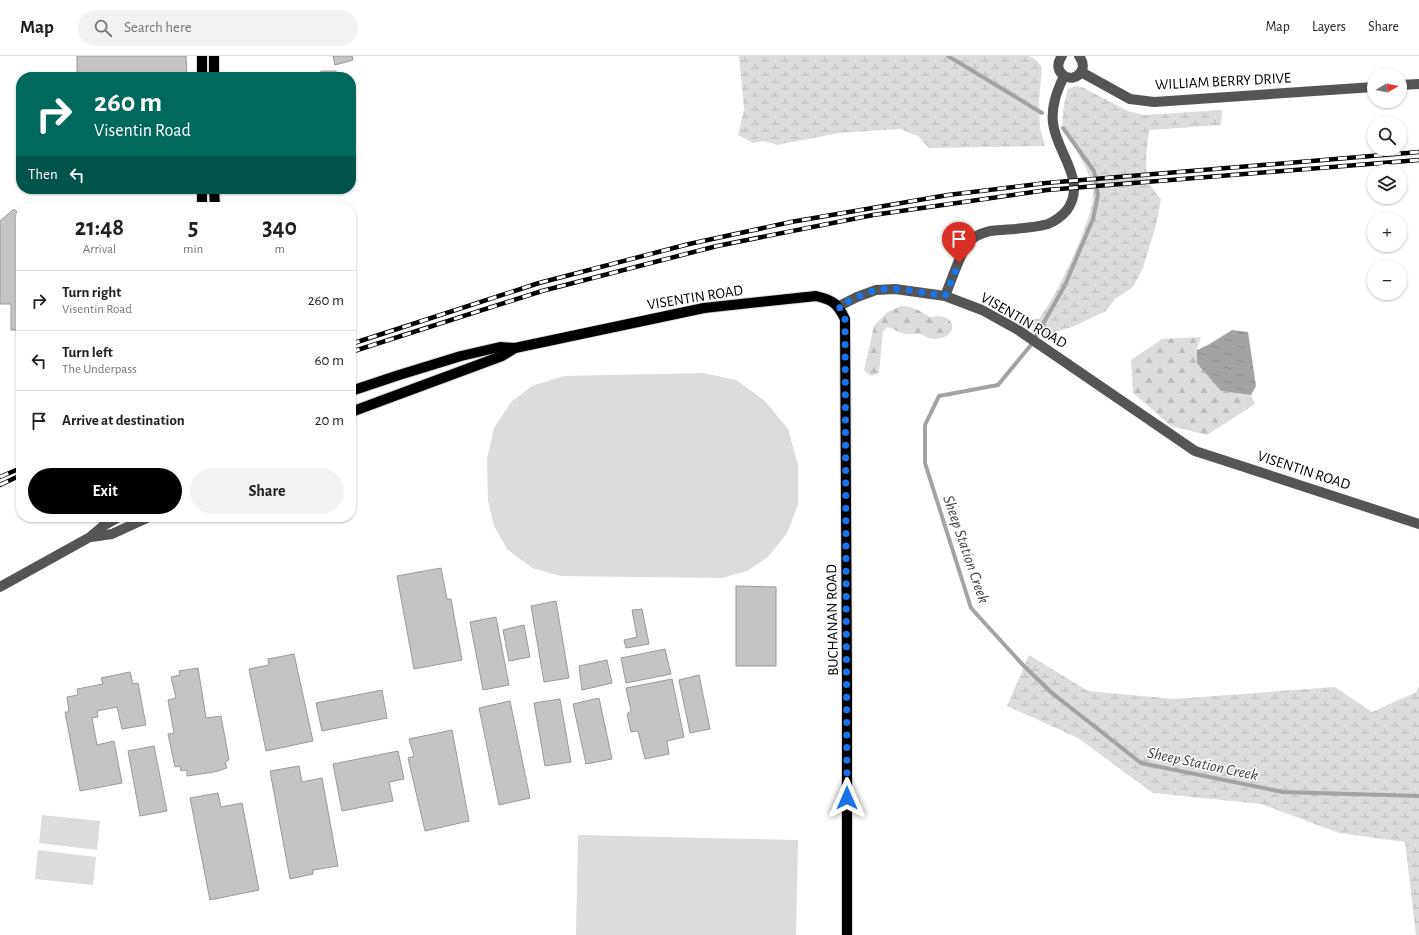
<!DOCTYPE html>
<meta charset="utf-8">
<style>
:root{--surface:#fff;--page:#f2f2f2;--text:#222;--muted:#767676;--line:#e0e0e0;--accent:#000}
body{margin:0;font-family:"Alegreya Sans",sans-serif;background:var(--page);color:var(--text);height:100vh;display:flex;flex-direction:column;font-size:15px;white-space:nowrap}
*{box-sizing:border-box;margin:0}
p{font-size:13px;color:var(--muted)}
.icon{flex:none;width:22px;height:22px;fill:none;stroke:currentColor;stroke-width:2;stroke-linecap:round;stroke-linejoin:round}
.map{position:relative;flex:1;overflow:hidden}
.sheet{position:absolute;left:16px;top:146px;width:340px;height:320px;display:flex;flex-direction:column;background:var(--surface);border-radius:16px;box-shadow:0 1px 3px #0004}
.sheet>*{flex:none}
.top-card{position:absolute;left:16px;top:16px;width:340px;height:122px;border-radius:16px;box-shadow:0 1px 3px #0004;background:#00695c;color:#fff;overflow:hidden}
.needle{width:26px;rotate:81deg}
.buttons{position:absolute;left:1367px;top:12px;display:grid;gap:8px}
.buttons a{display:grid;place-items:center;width:40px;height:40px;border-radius:50%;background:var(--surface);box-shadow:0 1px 3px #0004;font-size:20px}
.pin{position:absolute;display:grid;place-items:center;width:34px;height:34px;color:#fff;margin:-41px -17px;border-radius:50% 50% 50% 0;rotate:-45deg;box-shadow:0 0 4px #0007}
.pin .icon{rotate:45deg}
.me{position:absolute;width:44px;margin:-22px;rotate:0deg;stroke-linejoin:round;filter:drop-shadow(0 0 3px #0008)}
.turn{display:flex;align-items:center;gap:14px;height:84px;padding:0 12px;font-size:18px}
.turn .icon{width:52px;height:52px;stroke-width:2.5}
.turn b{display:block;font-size:28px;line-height:34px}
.then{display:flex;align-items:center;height:38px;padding:0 12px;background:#0003;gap:8px;font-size:15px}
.eta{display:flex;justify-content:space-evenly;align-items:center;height:68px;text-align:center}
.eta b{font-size:24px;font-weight:600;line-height:28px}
.action{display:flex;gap:8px;margin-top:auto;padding:8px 12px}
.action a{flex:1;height:46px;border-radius:24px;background:var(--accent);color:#fff;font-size:16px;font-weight:600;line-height:46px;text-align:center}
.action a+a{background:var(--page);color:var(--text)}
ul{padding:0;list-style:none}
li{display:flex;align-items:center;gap:12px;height:60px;padding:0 12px;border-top:1px solid var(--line)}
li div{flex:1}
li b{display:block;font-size:15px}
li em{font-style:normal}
header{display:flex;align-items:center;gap:24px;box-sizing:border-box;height:56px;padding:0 20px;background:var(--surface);border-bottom:1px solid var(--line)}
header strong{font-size:19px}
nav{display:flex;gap:22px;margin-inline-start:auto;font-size:14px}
.search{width:280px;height:36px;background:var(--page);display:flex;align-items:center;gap:10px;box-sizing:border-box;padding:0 14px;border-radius:22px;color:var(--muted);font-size:15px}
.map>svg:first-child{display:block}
</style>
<header>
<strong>Map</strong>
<div class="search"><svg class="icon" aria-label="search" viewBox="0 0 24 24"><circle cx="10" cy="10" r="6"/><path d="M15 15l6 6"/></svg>Search here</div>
<nav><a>Map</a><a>Layers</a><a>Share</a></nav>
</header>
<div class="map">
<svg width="1419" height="879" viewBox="0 0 1419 879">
<defs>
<pattern id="forest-firs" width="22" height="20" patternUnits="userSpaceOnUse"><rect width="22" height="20" fill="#dcdcdc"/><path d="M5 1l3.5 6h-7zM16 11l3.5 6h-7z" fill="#bbb"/></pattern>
<pattern id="wetland-marsh" width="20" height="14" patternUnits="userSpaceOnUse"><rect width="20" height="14" fill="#dcdcdc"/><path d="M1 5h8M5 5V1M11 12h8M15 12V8" fill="none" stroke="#bbb"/></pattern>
<pattern id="water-ripples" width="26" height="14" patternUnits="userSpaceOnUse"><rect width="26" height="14" fill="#a3a3a3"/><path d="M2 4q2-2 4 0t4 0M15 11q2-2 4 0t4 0" fill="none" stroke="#8b8b8b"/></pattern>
</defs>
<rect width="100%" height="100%" fill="#fff"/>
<g fill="url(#forest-firs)">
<path d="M901 250C913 250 920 255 930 261 959 255 959 283 934 283 929 283 924 279 919 278 915 278 910 278 906 278 900 277 894 273 888 271L883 275 879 317C872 321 870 320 864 314L874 270 886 257Z"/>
<path d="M1201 281 1197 294 1221 335 1251 339 1255 348 1207 379 1171 370 1133 337 1131 304 1162 283Z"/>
</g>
<g fill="url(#wetland-marsh)">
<path d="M739 0H1029L1036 4 1042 11 1039 44 1040 72 1045 90 929 92 918 80 900 73 839 77 777 89 764 85 753 87 738 79 744 53Z"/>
<path d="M1076 30 1082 31 1128 55 1145 59 1222 54 1221 69 1149 74C1147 92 1142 117 1153 133 1155 137 1159 140 1161 143L1156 169 1143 212 1133 231 1115 243 1106 255 1072 271 1045 279 1032 270V263H1039C1055 243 1096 159 1093 135 1091 117 1079 100 1071 85 1069 81 1065 76 1063 72 1061 62 1065 42 1068 33Z"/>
<path d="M1029 599 1088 635 1174 643 1335 631 1372 656 1416 636 1419 630V879H1416L1405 786 1339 777 1261 748 1153 737 1078 682 1007 650Z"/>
</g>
<g fill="#dcdcdc">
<path d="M703 317 736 324 765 345 788 373 798 409V449L787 477 768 501 747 515 722 522 560 520 532 512 507 493 494 470 488 445 487 403 494 372 511 346 532 330 564 320Z"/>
<path d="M42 759 100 765 97 794 39 787Z"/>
<path d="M578 779 798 784 796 879H576Z"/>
<path d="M38 794 96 801 93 829 35 823Z"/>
</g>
<path fill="url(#water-ripples)" d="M1232 274 1248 276 1256 330 1251 339 1221 335 1197 307V294L1208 289Z"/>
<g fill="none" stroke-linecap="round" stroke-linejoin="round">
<g stroke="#a3a3a3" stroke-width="4">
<path d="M948 0 1042 57"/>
<path d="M1063 72 1094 115 1098 139 1093 163 1065 229 1031 289 998 329 939 340 925 369V407L971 552 1022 608 1052 637 1141 707 1283 736 1419 740"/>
</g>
</g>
<g fill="#c4c4c4" stroke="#999">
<path d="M77 0H186L187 21H77Z"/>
<path d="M333 0H352L353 4 335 9Z"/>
<rect x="321" y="15" width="15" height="6"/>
<path d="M14 153 21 160V289H17V274H11V248H0V165Z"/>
<path d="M441 512 447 543H451L462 604 414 613 397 520Z"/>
<path d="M736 530 776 531V610H736Z"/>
<path d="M556 545 569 622 544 626 531 550Z"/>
<path d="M642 553 649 588 626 592 624 584 637 581 632 554Z"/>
<path d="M496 561 509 629 483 634 470 566Z"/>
<path d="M524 569 530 601 509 605 503 574Z"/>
<path d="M665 593 671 618 626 627 621 602Z"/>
<path d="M294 598 313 685 266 695 249 613 269 609 268 603Z"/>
<path d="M607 604 612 627 582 634 579 610Z"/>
<path d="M198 612 206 662 221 660 229 704 225 706 227 712 214 716 187 720V714L181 715 180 710 175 711 168 678 174 677 168 644 176 642 171 621 180 619 179 615Z"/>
<path d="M130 616 133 628 138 627 146 669 122 673 117 651 97 655 98 661 92 662 97 689 114 685 122 727 80 735 65 656H69L67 641 78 639 77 633 103 628 101 622Z"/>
<path d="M699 619 710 673 690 677 679 624Z"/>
<path d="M672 623 684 681 667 685 669 698 645 703 638 675 631 676 627 658 631 655 626 632Z"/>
<path d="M382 634 387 662 322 675 316 647Z"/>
<path d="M599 642 612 703 586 708 573 648Z"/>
<path d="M560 643 571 706 545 710 534 647Z"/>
<path d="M510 645 530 742 499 749 479 652Z"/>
<path d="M452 674 469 765 425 775 408 702 414 700 409 683Z"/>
<path d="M154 690 167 755 140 760 128 695Z"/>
<path d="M398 695 404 723 389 726 393 745 342 755 333 708Z"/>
<path d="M299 710 302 726 322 722 338 810 313 814V818L290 823 270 715Z"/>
<path d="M218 737 221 751 242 747 259 834 210 844 190 742Z"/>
</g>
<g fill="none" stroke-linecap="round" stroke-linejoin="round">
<g stroke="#dbdbdb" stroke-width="12">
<g id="major">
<path d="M202 0V21"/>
<path d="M214 21V0"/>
<path d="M214 133 215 151"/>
<path d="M202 151V133"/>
<path d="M351 335 399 319 461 300 500 291 515 292 704 252 816 240C833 244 837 247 845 263L847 626V879"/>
<path d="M351 356 502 300 515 292"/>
</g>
</g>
<g stroke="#555" stroke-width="10">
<path d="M1062 0C1049 17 1074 31 1082 14 1084 9 1082 4 1079 0"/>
<path d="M1081 16 1130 43 1154 46 1374 31"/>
<path d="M1400 29 1419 28"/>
<path d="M945 240C951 226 961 194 970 185 975 179 983 177 990 175 1007 173 1031 173 1048 168 1055 165 1062 160 1067 154 1088 125 1056 96 1053 67 1051 50 1057 35 1064 20"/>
<path d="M839 250 857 241 876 234 895 233 945 240 982 254 1018 274 1195 395 1419 468"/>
<path d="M91 481 112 478 149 461"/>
<path d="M0 531 90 481 103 470 119 461"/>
</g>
<use href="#major" stroke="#000" stroke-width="10"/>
<g stroke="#000" stroke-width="4.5">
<g id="rail">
<path d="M351 288 539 227 689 188 791 166 948 139 1046 127 1419 96"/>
<path d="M351 296 542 235 717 190 873 159 1047 134 1419 104"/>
<path d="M0 421 21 412"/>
<path d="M0 429 21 419"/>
</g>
</g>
<use href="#rail" stroke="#fff" stroke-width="3" stroke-dasharray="9" stroke-linecap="butt"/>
</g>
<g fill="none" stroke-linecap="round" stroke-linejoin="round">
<path stroke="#1a73e8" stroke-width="7" stroke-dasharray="0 12.6" d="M847 742 845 263 839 250C851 244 863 237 876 234 899 230 922 237 945 240L959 207"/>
</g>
<g text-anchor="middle" stroke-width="3" stroke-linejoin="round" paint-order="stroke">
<g font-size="15" fill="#000" stroke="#fff">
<text transform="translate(1223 25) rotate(-3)" y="5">WILLIAM BERRY DRIVE</text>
<text transform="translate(695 241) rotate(-9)" y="5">VISENTIN ROAD</text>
<text transform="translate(1024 264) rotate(30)" y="5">VISENTIN ROAD</text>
<text transform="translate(1304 414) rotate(18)" y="5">VISENTIN ROAD</text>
<text transform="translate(832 564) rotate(-91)" y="5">BUCHANAN ROAD</text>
</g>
<g font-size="16" font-style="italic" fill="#444" stroke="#fff">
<text transform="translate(967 493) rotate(71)" y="6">Sheep Station Creek</text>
<text transform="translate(1203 707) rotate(12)" y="6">Sheep Station Creek</text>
</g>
</g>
</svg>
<div class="buttons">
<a><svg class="needle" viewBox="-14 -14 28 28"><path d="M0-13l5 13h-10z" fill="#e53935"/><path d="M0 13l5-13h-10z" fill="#767676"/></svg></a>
<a><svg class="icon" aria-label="search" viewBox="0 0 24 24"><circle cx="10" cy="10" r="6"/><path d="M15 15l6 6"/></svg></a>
<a><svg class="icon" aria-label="layers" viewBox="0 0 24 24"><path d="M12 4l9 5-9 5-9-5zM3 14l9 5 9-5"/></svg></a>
<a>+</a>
<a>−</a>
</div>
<div class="pin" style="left:959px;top:207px;background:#d93025"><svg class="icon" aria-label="arrive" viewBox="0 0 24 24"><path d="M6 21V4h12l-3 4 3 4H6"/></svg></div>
<svg class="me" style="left:847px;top:742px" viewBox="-20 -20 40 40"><path d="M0-17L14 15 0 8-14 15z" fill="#1a73e8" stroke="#fff" stroke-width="4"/></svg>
<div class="top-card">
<div class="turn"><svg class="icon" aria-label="right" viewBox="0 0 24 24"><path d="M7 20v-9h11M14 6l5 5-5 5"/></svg><div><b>260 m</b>Visentin Road</div></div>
<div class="then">Then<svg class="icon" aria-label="left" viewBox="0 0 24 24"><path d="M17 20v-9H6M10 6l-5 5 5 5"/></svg></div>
</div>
<section class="sheet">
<div class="eta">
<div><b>21:48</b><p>Arrival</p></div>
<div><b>5</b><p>min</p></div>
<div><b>340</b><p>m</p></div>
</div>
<ul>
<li><svg class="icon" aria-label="right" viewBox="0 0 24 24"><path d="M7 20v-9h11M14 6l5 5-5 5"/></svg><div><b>Turn right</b><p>Visentin Road</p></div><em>260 m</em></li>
<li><svg class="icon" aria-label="left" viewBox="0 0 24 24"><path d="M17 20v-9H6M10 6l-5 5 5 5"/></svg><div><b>Turn left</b><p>The Underpass</p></div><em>60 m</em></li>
<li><svg class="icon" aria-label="arrive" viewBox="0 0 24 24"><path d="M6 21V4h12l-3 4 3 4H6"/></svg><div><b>Arrive at destination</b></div><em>20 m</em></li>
</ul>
<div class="action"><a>Exit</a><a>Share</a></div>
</section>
</div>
